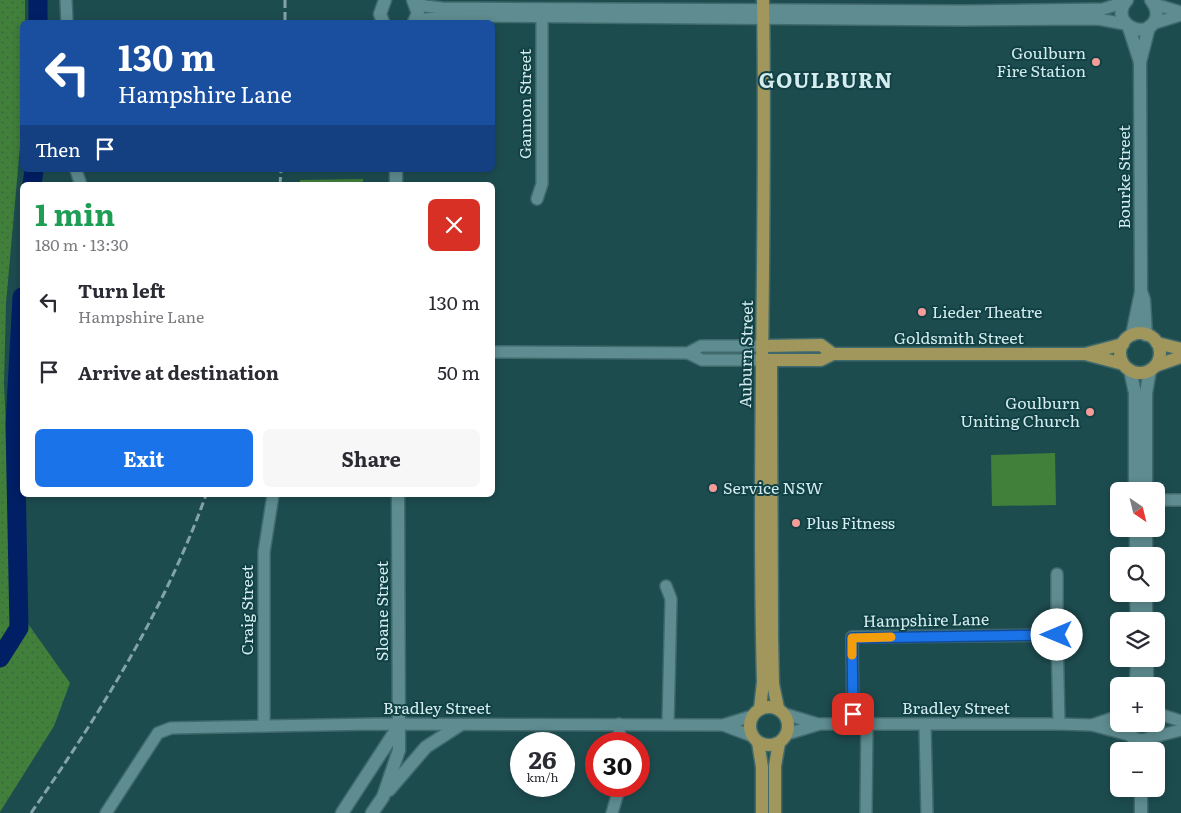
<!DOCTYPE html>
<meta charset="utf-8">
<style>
:root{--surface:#fff;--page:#f7f7f7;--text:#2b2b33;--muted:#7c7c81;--accent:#1a73e8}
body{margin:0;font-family:Literata,serif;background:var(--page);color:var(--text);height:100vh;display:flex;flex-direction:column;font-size:19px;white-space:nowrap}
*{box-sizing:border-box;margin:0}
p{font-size:16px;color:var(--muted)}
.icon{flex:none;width:28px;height:28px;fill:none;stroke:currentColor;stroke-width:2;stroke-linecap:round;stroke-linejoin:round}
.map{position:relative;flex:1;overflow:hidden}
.side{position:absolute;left:20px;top:182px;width:475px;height:315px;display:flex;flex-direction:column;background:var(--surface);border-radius:8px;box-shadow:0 2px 8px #0003}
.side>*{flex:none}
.top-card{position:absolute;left:20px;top:20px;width:475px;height:152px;border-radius:8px;box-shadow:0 2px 8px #0003;background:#1a4fa0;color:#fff;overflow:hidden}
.needle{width:32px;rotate:145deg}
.tools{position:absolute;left:1110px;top:482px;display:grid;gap:10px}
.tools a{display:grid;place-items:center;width:55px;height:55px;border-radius:8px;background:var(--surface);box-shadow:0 2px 8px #0003;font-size:25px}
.speed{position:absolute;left:510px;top:732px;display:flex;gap:10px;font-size:25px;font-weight:700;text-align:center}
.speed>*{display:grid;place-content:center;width:65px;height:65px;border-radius:50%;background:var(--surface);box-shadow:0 2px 8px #0003;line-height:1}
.speed small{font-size:12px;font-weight:400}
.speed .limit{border:8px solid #d22;background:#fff;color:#111}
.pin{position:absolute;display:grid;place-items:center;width:42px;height:42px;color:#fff;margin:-21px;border-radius:10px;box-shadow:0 2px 8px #0006}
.me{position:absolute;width:55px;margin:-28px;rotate:270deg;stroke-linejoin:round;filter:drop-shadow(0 0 4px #0008)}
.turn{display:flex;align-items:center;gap:18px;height:105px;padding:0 15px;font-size:22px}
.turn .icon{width:65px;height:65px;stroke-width:2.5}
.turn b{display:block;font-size:35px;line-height:42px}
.then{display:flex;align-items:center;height:48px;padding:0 15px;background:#0003;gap:10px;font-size:19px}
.round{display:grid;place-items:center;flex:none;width:52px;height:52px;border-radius:8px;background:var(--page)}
.headline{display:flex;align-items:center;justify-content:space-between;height:85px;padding:0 15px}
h1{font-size:30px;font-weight:700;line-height:38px;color:#1e9e55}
.action{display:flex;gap:10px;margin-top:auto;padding:10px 15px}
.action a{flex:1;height:58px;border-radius:8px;background:var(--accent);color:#fff;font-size:20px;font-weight:700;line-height:58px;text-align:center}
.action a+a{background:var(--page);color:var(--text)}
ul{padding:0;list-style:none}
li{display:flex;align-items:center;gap:15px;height:70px;padding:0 15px}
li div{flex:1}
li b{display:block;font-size:19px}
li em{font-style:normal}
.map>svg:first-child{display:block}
</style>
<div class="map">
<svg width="1181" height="813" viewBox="0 0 1181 813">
<defs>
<pattern id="grass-dots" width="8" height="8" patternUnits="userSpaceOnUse" patternTransform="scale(1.25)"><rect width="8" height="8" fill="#40803a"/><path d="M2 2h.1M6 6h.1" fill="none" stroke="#406640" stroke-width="1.8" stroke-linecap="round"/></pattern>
</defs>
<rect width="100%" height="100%" fill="#1d4c4f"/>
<path fill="url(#grass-dots)" d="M0 0H25V22H22V124L6 303 4 384 14 604 70 683 54 726 0 812Z"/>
<g fill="#40803a">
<path d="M363 179V185H300V180Z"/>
<path d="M1055 453 1056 505 992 506 991 455Z"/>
</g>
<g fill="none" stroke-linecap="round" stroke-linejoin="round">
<g stroke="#001f65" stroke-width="19">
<path d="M38 0V22"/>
<path d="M32 185 34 170"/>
<path d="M0 658 19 628 15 425 22 297"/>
</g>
<g stroke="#40696c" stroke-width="14">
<g id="minor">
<path d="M66 0 67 22"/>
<path d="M414 2 425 6 442 8 963 11 1103 9 1125 2"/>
<path d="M1154 4 1181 12"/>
<path d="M416 22 425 19 471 16 962 20 1098 19 1125 24"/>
<path d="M1152 24 1181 15"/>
<path d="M76 170 81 185"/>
<path d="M537 199 542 184V10"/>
<path d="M492 352 688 353 702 360H764"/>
<path d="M688 353 701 346H764"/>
<path d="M1156 500H1181"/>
<path d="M1057 574V635"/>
<path d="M666 586 671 599 668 724"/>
<path d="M1156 713 1181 721"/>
<path d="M785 714 818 724"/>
<path d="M619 724 620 744"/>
<path d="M853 724 852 637 1057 635 1059 724"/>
<path d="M723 725 752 736"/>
<path d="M925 725 927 813"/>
<path d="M1092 725 1119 716"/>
<path d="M264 726V552L273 495"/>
<path d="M787 734 820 724H1059L1092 725 1129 735"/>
<path d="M1153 737 1181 730"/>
<path d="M106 813 158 733 171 728 375 724 723 725 752 716"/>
<path d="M612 813 620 786"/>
<path d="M866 813 867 724"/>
</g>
</g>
<g stroke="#40696c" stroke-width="15">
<g id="tertiary">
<path d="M413 0 418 13 414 22"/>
<path d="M383 22 380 14 385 0"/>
<path d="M396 170V185"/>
<path d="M389 790 426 747 460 725"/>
<path d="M342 813 398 727"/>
<path d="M372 813 383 797 399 750 398 495"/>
</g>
</g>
<g stroke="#40696c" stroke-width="15">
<g id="secondary">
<path d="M1127 0C1107 22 1147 44 1156 18 1158 11 1155 5 1151 0"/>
<path d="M1129 28 1140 62"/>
<path d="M1142 294 1144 300 1146 335"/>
<path d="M1132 335 1141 292 1140 62 1149 27"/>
<path d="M1130 370 1135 393V491"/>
<path d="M1146 491V393L1150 370"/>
<path d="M1136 529V556"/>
<path d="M1146 529V556"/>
<path d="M1136 594 1137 621"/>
<path d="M1146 594V621"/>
<path d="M1147 659V686"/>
<path d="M1136 686 1137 659"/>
<path d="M1125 724C1128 743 1149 746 1158 729L1156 714"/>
<path d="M1141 789V813"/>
</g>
</g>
<g stroke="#40696c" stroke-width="15">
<g id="primary">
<circle cx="1140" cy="353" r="20"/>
<path d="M1157 343 1181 349"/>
<path d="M764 346 821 345 833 354"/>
<path d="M1085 354 1123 344"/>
<path d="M764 360H821L833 354H1085L1123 364"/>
<path d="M771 364 772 636 773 684 778 708"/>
<path d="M1155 366 1181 357"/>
<circle cx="769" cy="726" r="19"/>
<path d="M760 709 763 682C757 455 767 227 763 0"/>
<path d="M758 742 762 767V813"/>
<path d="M775 813V766L779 743"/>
</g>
</g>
<use href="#minor" stroke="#5e8c90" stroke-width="11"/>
<use href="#tertiary" stroke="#5e8c90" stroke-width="12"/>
<use href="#secondary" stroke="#5e8c90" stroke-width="12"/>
<use href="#primary" stroke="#a1965b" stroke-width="12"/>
<g stroke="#82a4a7" stroke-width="3" stroke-dasharray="8 4" stroke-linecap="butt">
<path d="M285 0V22"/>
<path d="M280 185 281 170"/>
<path d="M31 813C101 712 164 611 206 495"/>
</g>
</g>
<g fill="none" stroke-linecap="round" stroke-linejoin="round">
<g stroke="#114b97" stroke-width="12">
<path id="route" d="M853 714 852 638 1057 635"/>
</g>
<use href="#route" stroke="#1a73e8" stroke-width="9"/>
<path stroke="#f59e0b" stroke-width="9" d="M852 655V638L891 637"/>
</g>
<g fill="#f59b98" stroke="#114144" stroke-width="2">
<circle cx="1096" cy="62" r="5"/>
<circle cx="922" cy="312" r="5"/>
<circle cx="1090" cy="412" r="5"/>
<circle cx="713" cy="488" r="5"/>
<circle cx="796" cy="523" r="5"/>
</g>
<g text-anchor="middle" stroke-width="4" stroke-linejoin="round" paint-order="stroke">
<g font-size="16" fill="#d4ecee" stroke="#114144" text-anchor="start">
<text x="1086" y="59" text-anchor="end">Goulburn<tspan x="1086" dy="18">Fire Station</tspan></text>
<text x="932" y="318">Lieder Theatre</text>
<text x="1080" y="409" text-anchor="end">Goulburn<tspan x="1080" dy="18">Uniting Church</tspan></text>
<text x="723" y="494">Service NSW</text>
<text x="806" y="529">Plus Fitness</text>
</g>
<g font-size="16" fill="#d4ecee" stroke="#114144">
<text transform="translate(525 104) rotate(-90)" y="6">Gannon Street</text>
<text transform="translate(1124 177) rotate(-90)" y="6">Bourke Street</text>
<text x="959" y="344">Goldsmith Street</text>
<text transform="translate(746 354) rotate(-89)" y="6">Auburn Street</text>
<text transform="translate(247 610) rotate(-90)" y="6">Craig Street</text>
<text transform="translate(382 611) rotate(-90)" y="6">Sloane Street</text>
<text transform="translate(926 620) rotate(-1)" y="6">Hampshire Lane</text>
<text x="437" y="714">Bradley Street</text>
<text x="956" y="714">Bradley Street</text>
</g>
<g font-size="21" font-weight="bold" letter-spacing="1" fill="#d4ecee" stroke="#114144">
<text x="826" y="88">GOULBURN</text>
</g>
</g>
</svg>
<div class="tools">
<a><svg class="needle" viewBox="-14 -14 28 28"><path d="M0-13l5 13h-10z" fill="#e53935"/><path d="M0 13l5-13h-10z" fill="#7c7c81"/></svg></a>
<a><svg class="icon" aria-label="search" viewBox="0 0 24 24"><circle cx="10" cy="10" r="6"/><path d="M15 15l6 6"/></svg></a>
<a><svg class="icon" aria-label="layers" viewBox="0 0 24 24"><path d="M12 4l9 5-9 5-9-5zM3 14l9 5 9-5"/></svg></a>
<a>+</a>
<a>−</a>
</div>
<div class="speed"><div>26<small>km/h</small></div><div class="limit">30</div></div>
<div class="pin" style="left:853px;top:714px;background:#d93025"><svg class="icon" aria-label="arrive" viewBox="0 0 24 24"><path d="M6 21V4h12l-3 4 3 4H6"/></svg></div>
<svg class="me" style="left:1057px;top:635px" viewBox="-20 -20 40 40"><circle r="19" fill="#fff"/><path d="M0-13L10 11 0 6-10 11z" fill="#1a73e8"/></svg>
<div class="top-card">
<div class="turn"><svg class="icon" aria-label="left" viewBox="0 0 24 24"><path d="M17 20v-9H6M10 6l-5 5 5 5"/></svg><div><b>130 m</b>Hampshire Lane</div></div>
<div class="then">Then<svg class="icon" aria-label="arrive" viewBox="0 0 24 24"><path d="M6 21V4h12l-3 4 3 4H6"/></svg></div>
</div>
<section class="side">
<div class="headline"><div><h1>1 min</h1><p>180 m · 13:30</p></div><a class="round" style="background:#d93025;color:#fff"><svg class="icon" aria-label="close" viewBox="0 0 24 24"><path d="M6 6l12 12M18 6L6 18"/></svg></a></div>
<ul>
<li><svg class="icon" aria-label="left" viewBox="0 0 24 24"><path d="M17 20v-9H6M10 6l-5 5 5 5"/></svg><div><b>Turn left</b><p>Hampshire Lane</p></div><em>130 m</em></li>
<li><svg class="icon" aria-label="arrive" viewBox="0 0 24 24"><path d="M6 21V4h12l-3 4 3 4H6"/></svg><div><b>Arrive at destination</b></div><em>50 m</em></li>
</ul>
<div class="action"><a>Exit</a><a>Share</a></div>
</section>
</div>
